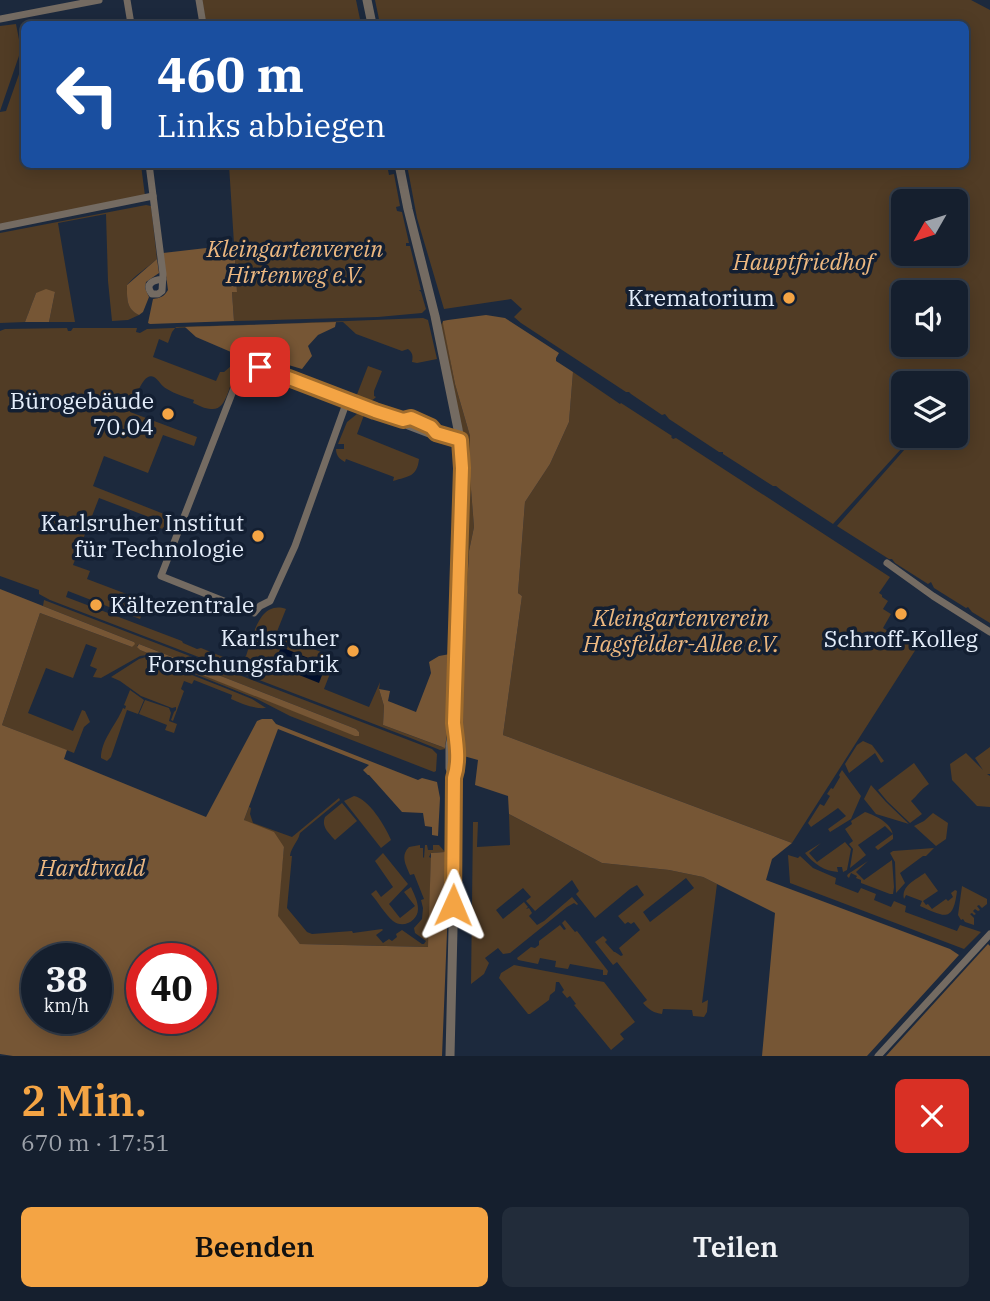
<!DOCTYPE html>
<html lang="de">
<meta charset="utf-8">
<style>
:root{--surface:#151f2e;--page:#222c3a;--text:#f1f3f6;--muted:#9da2aa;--line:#343d4a;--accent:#f4a444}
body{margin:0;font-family:"IBM Plex Serif",serif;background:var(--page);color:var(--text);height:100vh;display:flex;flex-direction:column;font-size:26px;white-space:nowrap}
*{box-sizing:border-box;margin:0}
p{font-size:23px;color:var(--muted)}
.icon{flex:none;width:38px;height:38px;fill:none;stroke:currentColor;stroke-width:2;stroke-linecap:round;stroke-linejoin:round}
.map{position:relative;height:1056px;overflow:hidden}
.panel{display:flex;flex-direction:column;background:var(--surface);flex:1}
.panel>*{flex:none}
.banner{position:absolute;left:21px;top:21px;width:948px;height:147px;border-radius:10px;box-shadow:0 4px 18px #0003,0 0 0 2px var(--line);background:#1a4fa0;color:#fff;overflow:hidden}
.needle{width:46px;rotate:231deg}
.controls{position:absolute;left:891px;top:189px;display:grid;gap:14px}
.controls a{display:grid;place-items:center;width:77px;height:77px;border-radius:10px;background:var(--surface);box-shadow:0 4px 18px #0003,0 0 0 2px var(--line);font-size:35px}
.speed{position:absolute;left:21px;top:943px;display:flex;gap:14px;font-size:35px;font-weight:700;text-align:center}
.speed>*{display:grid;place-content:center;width:91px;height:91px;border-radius:50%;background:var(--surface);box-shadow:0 4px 18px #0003,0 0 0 2px var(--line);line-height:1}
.speed small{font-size:18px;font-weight:400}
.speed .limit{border:10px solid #d22;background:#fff;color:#111}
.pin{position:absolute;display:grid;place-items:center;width:60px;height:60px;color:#fff;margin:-30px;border-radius:14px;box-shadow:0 4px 10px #0006}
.me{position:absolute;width:77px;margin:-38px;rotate:1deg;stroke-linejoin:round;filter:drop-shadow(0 0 5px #0008)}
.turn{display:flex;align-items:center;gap:24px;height:147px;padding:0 21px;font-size:32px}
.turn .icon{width:91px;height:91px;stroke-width:2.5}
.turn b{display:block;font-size:49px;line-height:60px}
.round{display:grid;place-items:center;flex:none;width:74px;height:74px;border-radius:10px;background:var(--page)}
.head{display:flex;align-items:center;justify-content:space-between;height:119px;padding:0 21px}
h1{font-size:42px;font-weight:600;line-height:52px;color:var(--accent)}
.action{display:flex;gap:14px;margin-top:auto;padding:14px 21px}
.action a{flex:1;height:80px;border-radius:10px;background:var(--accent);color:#111;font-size:28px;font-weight:600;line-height:80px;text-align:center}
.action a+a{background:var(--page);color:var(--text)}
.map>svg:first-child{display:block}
</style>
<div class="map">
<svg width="990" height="1056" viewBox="0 0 990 1056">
<rect width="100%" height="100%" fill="#1c293d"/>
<g fill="#513c25" fill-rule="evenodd">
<path d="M202 0H356L361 24H206Z"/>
<path d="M375 0H971L990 10V623L972 612 968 607 966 608 934 588 931 582 928 584 895 563 892 559H889L837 526 905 449 902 448 833 524 781 490 776 486H773L723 454V452H719L669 419 665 414 662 415 631 394 629 392H626L521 323 514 317 522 309 511 299 444 309 417 218 407 165 966 164V24H380ZM956 201V254H903V201ZM956 292V345H903V292ZM903 383H956V436H903Z"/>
<path d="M16 24 21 50 0 111V26Z"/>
<path d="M24 60V71L23 72 24 82V164L141 165 145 196 0 224V112L6 111Z"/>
<path d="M229 165H387L389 175 394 174 400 206 396 207 397 211 402 212 409 243H406V246H410L421 290H419L421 292 426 309 422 313 378 317 234 321 232 292 237 291Z"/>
<path d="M146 205 151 206 157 259C147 268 135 275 127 285 127 298 126 309 139 315L128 320 112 321 108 281 106 214 58 223 75 322H49L55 292 36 293 25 322 0 323V233Z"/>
<path d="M423 318 428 320 437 359 417 363 412 362C413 356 413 353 408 349L402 351 356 334 343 322 176 327 172 332 168 343 159 339 153 357 216 381 220 372H224L231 366 236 371C229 382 228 411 211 409 205 409 198 405 193 403L194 400C185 397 175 394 167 389 161 386 159 380 154 377 142 371 134 403 130 412L197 437 194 446 163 435 148 473 104 456 93 486 169 516 178 522 174 533 160 528 162 522 99 498 73 565 90 571 87 579 145 601 146 604 140 619 68 591 66 597 182 641 183 643 197 649 201 648 233 661 241 660 243 671V659L246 656C253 637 259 600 286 609L276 634 336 658 324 689 369 707 380 682 379 689 384 706 383 725 442 747H445L450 709 445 749 440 750 413 739 50 600 39 594V590L0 576V331L5 329 67 328 68 331H71L73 328H137L136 332 140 333 147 329Z"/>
<path d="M443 321 455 384 470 436V477L474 527 469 551 459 729 457 720 465 449 442 334 441 325Z"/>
<path d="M368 366 382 371 374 391V396L376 397C370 404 364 400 356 397Z"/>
<path d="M573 372 620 404 621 403 672 436 671 437 673 439 676 438 890 577 879 593 882 595V597L888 601 883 609 891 614 883 628 916 649 792 843 503 735 522 596 518 593 525 502 550 464 569 422Z"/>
<path d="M357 414 364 415 357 434 419 459C417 477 409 476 393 481L394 477 346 459 345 462C339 459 336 455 336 449H344V444H338L347 422Z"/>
<path d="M44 600 432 749 437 754 436 771 434 772 290 716 257 699 147 655 140 656 101 678 93 677 97 669 90 666 97 648 86 644 73 678 46 668 28 713 73 731 82 710 85 711 90 722 84 727 74 753 2 725 40 613 132 647 134 642 43 606ZM139 644 356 729 359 732 358 736 140 650 137 646Z"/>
<path d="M146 657 225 688 252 699 266 708C253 709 243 704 231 699L232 695 194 680 192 684 184 681 181 689 184 691 173 721 171 720 174 712 176 710V707L172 708 141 696 120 681 111 677 139 659Z"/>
<path d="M130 690 144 700 138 714 127 710 111 757 107 761 101 758C101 740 116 725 123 708L125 709 126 706 124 705Z"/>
<path d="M145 700 169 708 171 713 169 721 177 724 174 733 165 730 167 725 139 714Z"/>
<path d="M863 741 872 745 884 761 881 763 875 753 849 773 845 764 857 745Z"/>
<path d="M990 747V774H987L990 776V807L977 806 952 780 950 764 966 753 983 770 975 758Z"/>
<path d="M914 763 929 784C920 790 918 795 911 801L922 814 910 823 887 801 878 790Z"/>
<path d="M842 770 861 796 851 819 830 832 828 829 846 816 838 808 811 827 808 823 820 804 824 806 830 796 827 794 831 788 833 789 840 777 839 775Z"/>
<path d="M871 785 886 802 909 824 876 814 864 799Z"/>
<path d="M354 796C369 799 385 826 391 840L381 848 344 801Z"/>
<path d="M339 798 340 800 300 833C298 842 291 847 290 856H292L287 908 307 932 312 934 352 931 353 933 382 929 383 930 376 935 383 943 389 939 392 941 397 937 396 934 402 930 422 944H424L426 941 415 933 414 928 422 919 423 908 421 900 424 899 414 874 410 875C406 865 400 856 409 847L420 845V848H423V857L424 858 425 845H427L428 850H433V845H439L445 852 431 853 429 857 431 858 429 947 300 944 277 916 284 847 244 820 249 807 251 808 250 814 253 823 292 837Z"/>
<path d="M342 803 357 821 335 840C329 833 321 827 325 817Z"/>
<path d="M865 812C877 816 895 825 893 839L878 850 875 847 893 834 885 826 858 845 866 855 850 868 853 849 849 844 853 841 845 829 852 824 851 821Z"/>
<path d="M933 813 948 823 946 839 936 846 914 826 924 821Z"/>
<path d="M509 814 602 863 669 870 703 877 717 884 702 1003 708 1000 707 1012 704 1017 693 1016 692 1010 663 1009 662 1014C654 1013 649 1010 643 1003L647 1000 617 962 613 965 595 942 603 936 607 940 605 942 614 952H615L621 956 623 955 619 948 640 930 634 922 631 924 628 922 625 924 618 916 644 895 637 885 630 889 595 918 576 894 579 891 572 880 535 911 526 901 531 897 523 888 496 910 503 919 524 902 528 907 526 909 529 908 532 913 529 916 537 925 544 921 572 897 578 904 577 905 574 903 567 907 510 953 503 954 498 948 485 958 489 963 484 974 471 984 473 822H478L477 847 510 845ZM686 878 694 888 650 922 643 912Z"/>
<path d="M845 842 851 849 847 870 843 872 842 867H837L838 872C824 871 814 864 805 853L821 843 809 853 817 862Z"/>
<path d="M934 848 926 856H923L900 873 905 883 896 893 895 862 890 853 893 851Z"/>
<path d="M383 853 408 884 389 904 400 918 415 906 404 892 411 887C414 894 418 901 418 909 418 921 403 929 393 921 385 914 378 902 371 894L376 890 381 897 393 887 375 861Z"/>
<path d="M788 855 798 858 800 856 813 868 836 878 835 884 858 893 861 888 876 894 874 900 891 907 894 901 906 906 905 912 957 931 960 925 981 932 964 949 790 883Z"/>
<path d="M892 860 894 887 893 894H890L861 883V880L856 878 857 876 851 873 849 878 847 876 848 874 868 861 856 872 864 880Z"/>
<path d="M925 873 938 891 923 901 926 905 928 904 932 909 946 899 948 901 953 897 951 893 955 890 957 891C953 923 945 917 920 906L922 901 906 895 904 899C901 886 915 880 925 873Z"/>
<path d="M962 886 987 899V904L982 908 979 905 977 906 980 910 978 911 975 909 973 911 976 914 974 915 972 913 970 914 974 918V925L965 922 963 919 961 920 958 915Z"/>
<path d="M565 920 575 932 577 931 608 971 607 975H603V970L570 964 568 969 555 967 556 961 540 958 538 964 518 960 517 958 531 947 535 948 539 945V941L560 925 564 930 566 929 562 923Z"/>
<path d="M514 965 604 982 635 1022 620 1034 624 1039 611 1050 574 1005 576 1004 570 996 567 998 562 992 564 990 559 982H556L555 991 550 995 549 1000 530 1014H528L499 978 501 973Z"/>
</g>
<g fill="#765635" fill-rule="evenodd">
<path d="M234 243 237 292H232L234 321 150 324 148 323 153 299C160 298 164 297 168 290L163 253 215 247Z"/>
<path d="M157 259 159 273 146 282 145 288 149 297 143 312 139 315C126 309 127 298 127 285Z"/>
<path d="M46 289 55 292 49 322H25L36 293Z"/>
<path d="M486 315 505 318 559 353 556 358V361L573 372 569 422 550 464 525 502 518 593 522 596 503 735 792 843 772 859 766 880 950 949 959 955 867 1056H762L775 913 703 877 669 870 602 863 509 814 508 796 475 785 478 760 460 755 459 729 469 551 474 527 470 477V436L455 384 443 324V321L448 320Z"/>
<path d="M336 322 335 327 318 335 308 346 312 356 302 369 268 359 231 352 196 337 185 327Z"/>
<path d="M0 589 134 642 135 644 132 647 40 613 2 725 67 750 64 759 206 817 257 721 262 719H272L276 724 418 780 422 778 437 782 440 798 438 836 432 835V827L425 826 423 813 402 812 369 775H368L363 770 369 765 278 729 244 820 274 832 284 847 278 916 300 944 428 947 431 853 445 852 450 858 442 1056H13L0 1054ZM37 959H96V1018H37ZM142 959H201V1018H142Z"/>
<path d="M139 644 356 729 359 732V736H355L140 650 137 647Z"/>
<path d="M450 654 452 657 450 709 445 748 383 725 384 706 379 689 390 691 388 701 416 712 431 673 429 662 439 656Z"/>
<path d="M988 944 990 946V1056H886Z"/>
</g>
<path fill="#010f2d" d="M281 647 326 665 319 683 274 665Z"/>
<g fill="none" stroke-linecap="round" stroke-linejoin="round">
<g stroke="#746b62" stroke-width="7">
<path d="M127 0 131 24"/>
<path d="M199 0 203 24"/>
<path d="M0 19 99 0"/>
<path d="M149 164 163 274 162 291 158 294H152C144 284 153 280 163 279"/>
<path d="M0 227 153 196"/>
<path d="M347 401 295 546 270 601 260 606 254 613 161 576 238 378 246 369 260 367 375 411 403 420 411 418 431 427 436 433"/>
<path d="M403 420 408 426 429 434 436 433 460 440"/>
<path d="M887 563 933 596 990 632"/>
<path d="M878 1056 990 934"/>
</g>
<g stroke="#746b62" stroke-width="9">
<path d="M367 0 372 24"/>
<path d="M399 164 408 209 435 316 458 429 461 450 457 641 454 723 450 746V768L454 778 453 929 450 1056"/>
<path d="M454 778 457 768 455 732"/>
</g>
</g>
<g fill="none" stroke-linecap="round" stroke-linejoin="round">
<g stroke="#9f6b2c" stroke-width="18">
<path id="route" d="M260 367 375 411 403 420 411 418 431 427 436 433 460 440 462 468 454 723C456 741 460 760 454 778L453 905"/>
</g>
<use href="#route" stroke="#f4a444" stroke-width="12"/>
</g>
<g fill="#f4a444" stroke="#131f32" stroke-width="2.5">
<circle cx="789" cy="298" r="7"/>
<circle cx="168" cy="414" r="7"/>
<circle cx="258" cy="536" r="7"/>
<circle cx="96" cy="605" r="7"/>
<circle cx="901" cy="614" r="7"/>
<circle cx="353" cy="651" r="7"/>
</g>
<g text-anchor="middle" stroke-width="7" stroke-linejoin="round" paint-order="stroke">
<g font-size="23" font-style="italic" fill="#edb880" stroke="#131f32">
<text x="295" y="257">Kleingartenverein<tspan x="295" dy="26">Hirtenweg e.V.</tspan></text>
<text x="803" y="270">Hauptfriedhof</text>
<text x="681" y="626">Kleingartenverein<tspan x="681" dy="26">Hagsfelder-Allee e.V.</tspan></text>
<text x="92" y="876">Hardtwald</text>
</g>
<g font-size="23" fill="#e4edfa" stroke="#131f32" text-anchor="end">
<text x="775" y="306">Krematorium</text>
<text x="154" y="409">Bürogebäude<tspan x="154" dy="26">70.04</tspan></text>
<text x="244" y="531">Karlsruher Institut<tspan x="244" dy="26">für Technologie</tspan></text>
<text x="110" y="613" text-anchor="start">Kältezentrale</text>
<text x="339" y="646">Karlsruher<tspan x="339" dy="26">Forschungsfabrik</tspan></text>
<text x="901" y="647" text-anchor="middle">Schroff-Kolleg</text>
</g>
</g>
</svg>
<div class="controls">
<a><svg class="needle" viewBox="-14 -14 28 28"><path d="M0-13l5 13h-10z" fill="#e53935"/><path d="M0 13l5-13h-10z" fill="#9da2aa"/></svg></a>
<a><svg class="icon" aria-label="sound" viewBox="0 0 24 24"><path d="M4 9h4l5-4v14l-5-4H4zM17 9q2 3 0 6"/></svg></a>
<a><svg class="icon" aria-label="layers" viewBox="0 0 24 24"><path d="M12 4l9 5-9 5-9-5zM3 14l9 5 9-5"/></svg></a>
</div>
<div class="speed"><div>38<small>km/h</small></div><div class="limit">40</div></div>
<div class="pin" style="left:260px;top:367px;background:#d93025"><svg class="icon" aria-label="arrive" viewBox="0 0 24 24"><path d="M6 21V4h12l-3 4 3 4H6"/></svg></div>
<svg class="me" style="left:453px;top:905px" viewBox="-20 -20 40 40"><path d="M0-17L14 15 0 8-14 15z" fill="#f4a444" stroke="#fff" stroke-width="4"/></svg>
<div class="banner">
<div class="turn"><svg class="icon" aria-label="left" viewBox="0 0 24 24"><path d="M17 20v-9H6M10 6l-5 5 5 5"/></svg><div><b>460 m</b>Links abbiegen</div></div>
</div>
</div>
<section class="panel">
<div class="head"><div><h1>2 Min.</h1><p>670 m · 17:51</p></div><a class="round" style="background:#d93025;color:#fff"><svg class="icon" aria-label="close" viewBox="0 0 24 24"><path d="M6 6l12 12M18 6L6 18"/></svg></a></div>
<div class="action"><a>Beenden</a><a>Teilen</a></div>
</section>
